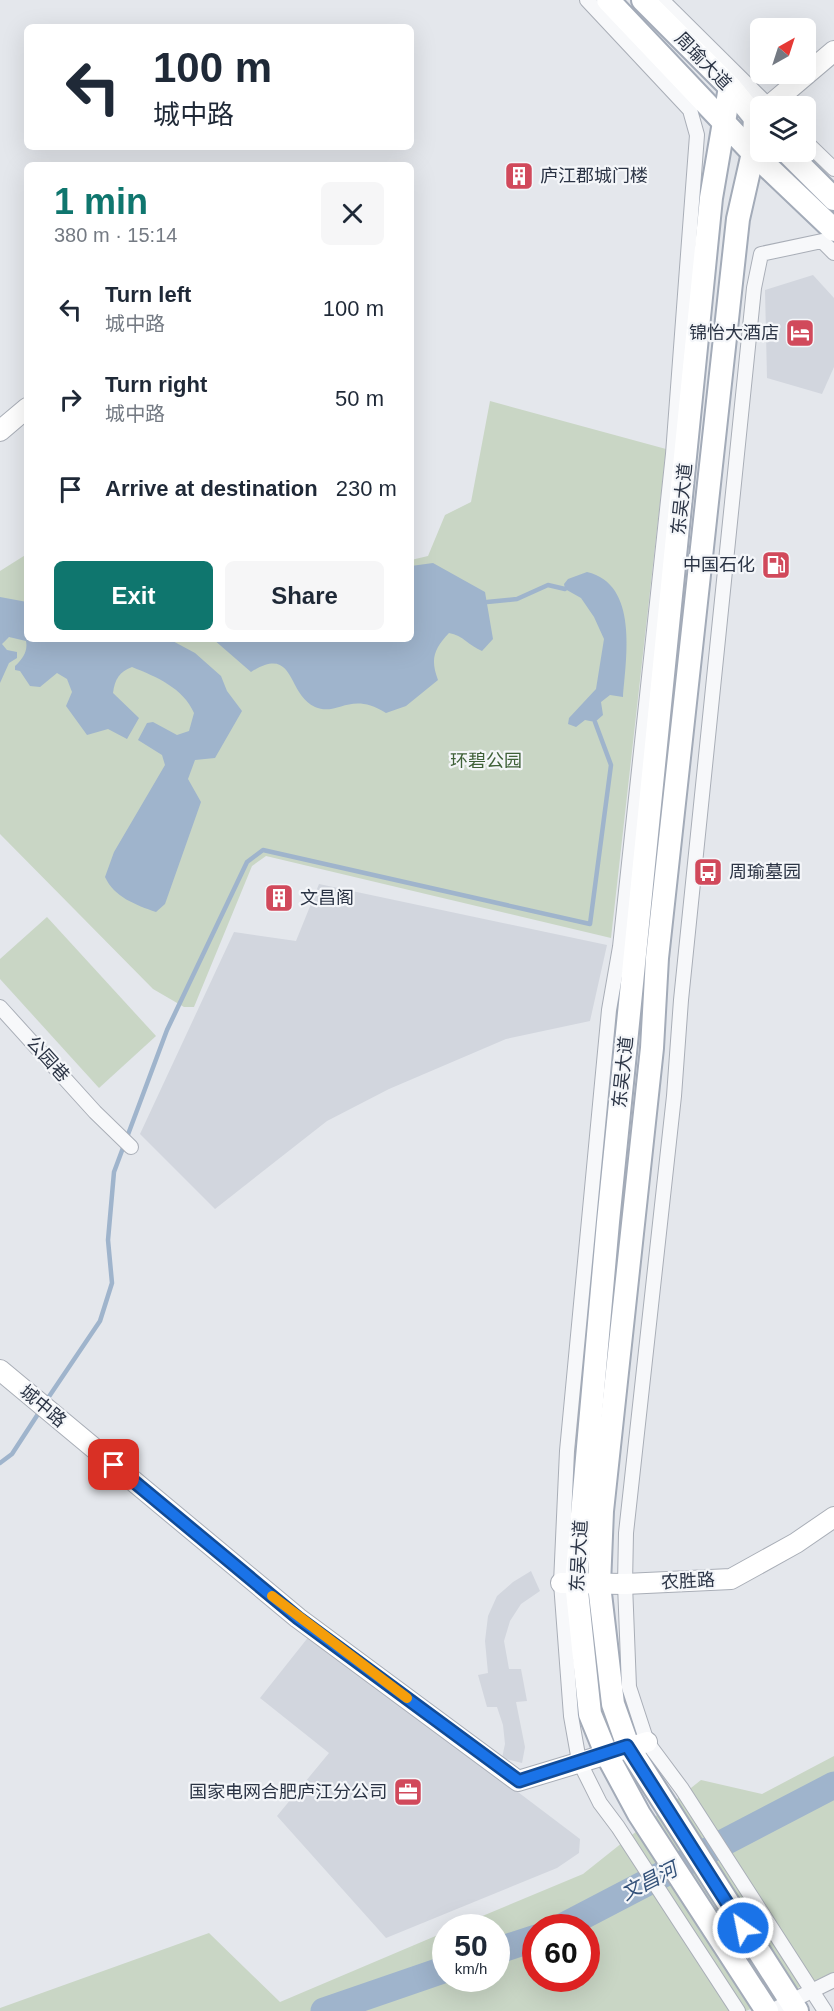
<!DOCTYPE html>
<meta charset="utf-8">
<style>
:root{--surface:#fff;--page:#f6f6f7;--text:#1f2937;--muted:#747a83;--accent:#0f766e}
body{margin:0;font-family:Arial,"Noto Sans SC",sans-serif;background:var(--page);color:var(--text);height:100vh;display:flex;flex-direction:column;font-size:22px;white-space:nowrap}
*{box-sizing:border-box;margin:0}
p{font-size:20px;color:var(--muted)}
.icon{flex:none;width:33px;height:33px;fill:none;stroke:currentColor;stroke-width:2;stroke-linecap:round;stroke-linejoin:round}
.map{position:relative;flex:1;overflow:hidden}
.sheet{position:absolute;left:24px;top:162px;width:390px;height:480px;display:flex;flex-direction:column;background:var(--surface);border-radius:9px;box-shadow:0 6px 24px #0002}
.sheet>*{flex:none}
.guide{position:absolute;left:24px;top:24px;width:390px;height:126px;border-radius:9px;box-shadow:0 6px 24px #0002;background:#fff;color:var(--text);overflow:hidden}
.needle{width:39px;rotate:39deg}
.buttons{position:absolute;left:750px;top:18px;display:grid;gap:12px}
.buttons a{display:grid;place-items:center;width:66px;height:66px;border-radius:9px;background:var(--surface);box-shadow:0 6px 24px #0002;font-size:30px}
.speed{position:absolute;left:432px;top:1914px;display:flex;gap:12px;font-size:30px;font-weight:700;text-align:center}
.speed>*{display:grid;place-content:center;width:78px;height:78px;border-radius:50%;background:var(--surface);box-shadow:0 6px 24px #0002;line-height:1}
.speed small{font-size:15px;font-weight:400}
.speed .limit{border:9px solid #d22;background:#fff;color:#111}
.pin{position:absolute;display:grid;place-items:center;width:51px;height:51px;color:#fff;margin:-26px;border-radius:12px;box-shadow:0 3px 9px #0006}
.me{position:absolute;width:66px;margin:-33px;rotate:327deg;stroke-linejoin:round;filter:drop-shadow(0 0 4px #0008)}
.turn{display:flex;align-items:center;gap:21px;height:126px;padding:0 30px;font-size:27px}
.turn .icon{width:78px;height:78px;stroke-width:2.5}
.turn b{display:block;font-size:42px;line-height:51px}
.round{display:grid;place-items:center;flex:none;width:63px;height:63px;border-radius:9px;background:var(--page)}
.summary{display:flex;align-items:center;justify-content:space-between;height:102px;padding:0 30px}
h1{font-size:36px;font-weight:700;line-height:45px;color:var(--accent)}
.button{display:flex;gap:12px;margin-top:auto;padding:12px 30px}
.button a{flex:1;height:69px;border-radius:9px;background:var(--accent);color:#fff;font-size:24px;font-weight:700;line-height:69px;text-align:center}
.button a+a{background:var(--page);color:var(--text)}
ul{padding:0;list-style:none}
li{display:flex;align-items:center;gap:18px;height:90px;padding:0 30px}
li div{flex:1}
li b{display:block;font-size:22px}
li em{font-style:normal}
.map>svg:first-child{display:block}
</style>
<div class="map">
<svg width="834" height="2011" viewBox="0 0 834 2011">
<rect width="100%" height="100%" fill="#e4e7ec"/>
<g fill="#d2d6de">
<path d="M813 275 834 298V367L822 394 767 378 765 290Z"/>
<path d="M319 884 607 945 590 1021 506 1039 389 1089 327 1121 215 1209 140 1134 234 932 296 941Z"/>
<path d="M531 1571 540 1591 521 1604 510 1621 504 1641 509 1669H521L527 1701 516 1702 525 1747 522 1763 502 1758 505 1744 503 1725 497 1707H487L478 1675 488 1673 485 1641 488 1616 497 1596 513 1582Z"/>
<path d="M310 1635 580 1839 579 1853 557 1868 386 1938 277 1816 329 1753 260 1698Z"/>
</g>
<g fill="#c9d6c5" fill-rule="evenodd">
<path d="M490 401 666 449 611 938 266 856 252 866 194 1007H184L153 989 0 834V571L27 554V639H411V560L428 556 445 515 471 502Z"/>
<path d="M47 917 156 1036 99 1088 0 979V959Z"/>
<path d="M834 1756V1972L746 2011H0V2008L209 1933 280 2002 445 1932 446 1978H496V1928L456 1927 583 1874 701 1780 762 1794ZM536 1928H586V1978H536Z"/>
</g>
<g fill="#9fb4cc">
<path d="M433 563 485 592 493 639 482 651C469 646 463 635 449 633 434 649 430 659 438 680L406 706 386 713C350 690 338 717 315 707 286 694 296 644 251 672L213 639H411V566Z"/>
<path d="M587 572C639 584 626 658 623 697L610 695 601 702 603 715 595 722 585 720 576 727 568 724 569 718 596 689 604 639 594 617 581 598 565 589 564 584 568 579Z"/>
<path d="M0 597 27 602V639H169L195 653 221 676 227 691 242 711 215 758 195 760 188 779 201 802 165 904 156 912C136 905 114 897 105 877L114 852 165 765 162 755 138 740 147 723 153 722 177 735 189 731 194 713C183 688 157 677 132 667 119 672 115 679 113 693L139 718 127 739 108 729 87 735 66 706 72 692 67 679 57 673 40 687 30 686 20 671 15 670V666C23 659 28 651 26 641L9 637 2 644 7 650 17 652V658L9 663 0 683Z"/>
</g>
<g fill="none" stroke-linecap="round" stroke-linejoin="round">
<g stroke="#9fb4cc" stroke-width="4.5">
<path d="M487 602 517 599 548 585 565 589"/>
<path d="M46 1401 100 1321 112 1283 108 1240 114 1172 167 1030 247 862 263 850 590 924 611 765 595 722"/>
<path d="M0 1463 12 1454 40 1411"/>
</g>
<g stroke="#9fb4cc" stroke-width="27">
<path d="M560 1928 834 1785"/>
<path d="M496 1951 536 1938"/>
<path d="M324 2011 446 1969"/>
</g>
<g stroke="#a9aeb7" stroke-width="16">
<g id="street">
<path d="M587 0 690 110 697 135 673 454 620 947 609 1010 567 1451 561 1583 571 1716 579 1761 600 1803 618 1827 738 2011"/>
<path d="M662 0 769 106"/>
<path d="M806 142 834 169"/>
<path d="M0 1007 95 1112 131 1147"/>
<path d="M771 2011 834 1980"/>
<path d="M825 2011 682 1789 647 1742 629 1687 625 1584 626 1533 674 1096 681 1000 754 288 761 254 822 241 834 253"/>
</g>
</g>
<g stroke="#a9aeb7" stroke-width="22">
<g id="secondary">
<path d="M769 106 834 51"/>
<path d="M0 431 27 408"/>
<path d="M0 1370 298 1618 518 1781 647 1742"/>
<path d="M561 1583 625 1584 731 1579 796 1543 834 1517"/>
</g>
</g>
<g stroke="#a3abb8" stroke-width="26">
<g id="primary">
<path d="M608 0 753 153 834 230"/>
<path d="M643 0 730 87 760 124"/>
<path d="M730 87 711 198 608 1222 576 1582 590 1714 606 1753 639 1814 767 2011"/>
<path d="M755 118 753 153 738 219 657 958 652 1048 602 1511 599 1585 613 1704 628 1746 797 2011"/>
<path d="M787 152 834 199"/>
</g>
</g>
<use href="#street" stroke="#f7f8fa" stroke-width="14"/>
<use href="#secondary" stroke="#fff" stroke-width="20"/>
<use href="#primary" stroke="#fff" stroke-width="22"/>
</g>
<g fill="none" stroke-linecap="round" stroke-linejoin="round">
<g stroke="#114b97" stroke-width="15">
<path id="route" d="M114 1465 298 1618 519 1781 627 1746 743 1928"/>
</g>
<use href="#route" stroke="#1a73e8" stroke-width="10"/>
<path stroke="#f59e0b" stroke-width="10" d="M272 1596 407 1698"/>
</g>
<defs>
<g id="building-square" transform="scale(1.5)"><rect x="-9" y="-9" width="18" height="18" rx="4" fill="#d1495b" stroke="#f4f6f9"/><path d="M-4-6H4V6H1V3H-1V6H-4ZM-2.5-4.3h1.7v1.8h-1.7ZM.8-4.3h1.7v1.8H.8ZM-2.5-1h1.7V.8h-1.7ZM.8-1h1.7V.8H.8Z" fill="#fff"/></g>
<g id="hotel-square" transform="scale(1.5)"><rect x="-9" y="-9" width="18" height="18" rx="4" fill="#d1495b" stroke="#f4f6f9"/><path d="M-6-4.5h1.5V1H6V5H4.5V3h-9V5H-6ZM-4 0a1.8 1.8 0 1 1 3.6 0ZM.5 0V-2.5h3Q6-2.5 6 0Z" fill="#fff"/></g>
<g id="fuel-square" transform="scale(1.5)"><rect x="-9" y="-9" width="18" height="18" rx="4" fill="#d1495b" stroke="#f4f6f9"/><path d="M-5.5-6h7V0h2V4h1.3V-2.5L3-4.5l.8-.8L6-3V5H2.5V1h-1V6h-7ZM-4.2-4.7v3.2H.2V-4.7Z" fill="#fff"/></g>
<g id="bus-square" transform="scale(1.5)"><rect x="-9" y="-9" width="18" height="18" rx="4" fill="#d1495b" stroke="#f4f6f9"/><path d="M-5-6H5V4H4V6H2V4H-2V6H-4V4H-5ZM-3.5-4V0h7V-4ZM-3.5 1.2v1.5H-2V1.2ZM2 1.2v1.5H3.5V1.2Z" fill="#fff"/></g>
<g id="office-square" transform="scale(1.5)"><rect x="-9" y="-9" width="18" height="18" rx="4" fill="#d1495b" stroke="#f4f6f9"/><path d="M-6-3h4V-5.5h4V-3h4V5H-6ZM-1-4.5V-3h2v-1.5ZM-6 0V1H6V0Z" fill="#fff"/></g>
</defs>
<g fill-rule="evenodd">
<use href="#building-square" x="519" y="176"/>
<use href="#hotel-square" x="800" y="333"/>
<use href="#fuel-square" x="776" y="565"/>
<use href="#bus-square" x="708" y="872"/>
<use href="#building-square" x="279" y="898"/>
<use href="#office-square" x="408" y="1792"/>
</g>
<g text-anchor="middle" stroke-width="4.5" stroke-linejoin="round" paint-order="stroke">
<g font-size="18" fill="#2b3445" stroke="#f4f6f9">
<text transform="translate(703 61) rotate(46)" y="6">周瑜大道</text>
<text transform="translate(682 499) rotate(-84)" y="6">东吴大道</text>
<text transform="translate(48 1059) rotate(48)" y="6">公园巷</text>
<text transform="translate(623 1072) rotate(-84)" y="6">东吴大道</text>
<text transform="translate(43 1406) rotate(40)" y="6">城中路</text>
<text transform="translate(579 1556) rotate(-87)" y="6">东吴大道</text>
<text transform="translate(688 1581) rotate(-3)" y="6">农胜路</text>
</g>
<g font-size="18" fill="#2b3445" stroke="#f4f6f9" text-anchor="start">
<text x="540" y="182">庐江郡城门楼</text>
<text x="779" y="339" text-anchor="end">锦怡大酒店</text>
<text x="755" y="571" text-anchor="end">中国石化</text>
<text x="729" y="878">周瑜墓园</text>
<text x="300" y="904">文昌阁</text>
<text x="387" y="1798" text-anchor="end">国家电网合肥庐江分公司</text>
</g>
<g font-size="18" fill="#3f6138" stroke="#f4f6f9">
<text x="486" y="767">环碧公园</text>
</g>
<g font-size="20" font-style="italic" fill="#34527a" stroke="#f4f6f9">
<text transform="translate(649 1881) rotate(-27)" y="7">文昌河</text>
</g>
</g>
</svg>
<div class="buttons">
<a><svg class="needle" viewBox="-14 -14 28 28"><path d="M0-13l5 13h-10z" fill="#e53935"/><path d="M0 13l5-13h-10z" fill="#747a83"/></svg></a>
<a><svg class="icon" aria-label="layers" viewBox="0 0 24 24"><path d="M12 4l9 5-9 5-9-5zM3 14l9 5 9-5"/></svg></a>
</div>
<div class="speed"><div>50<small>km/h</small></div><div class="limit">60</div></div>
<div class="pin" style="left:114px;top:1465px;background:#d93025"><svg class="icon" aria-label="arrive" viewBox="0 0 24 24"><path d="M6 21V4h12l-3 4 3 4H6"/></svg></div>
<svg class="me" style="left:743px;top:1928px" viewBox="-20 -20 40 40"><circle r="17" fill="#1a73e8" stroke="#fff" stroke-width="3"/><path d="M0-11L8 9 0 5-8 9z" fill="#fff"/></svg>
<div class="guide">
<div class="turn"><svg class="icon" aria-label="left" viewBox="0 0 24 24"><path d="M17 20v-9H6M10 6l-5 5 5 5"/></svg><div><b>100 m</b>城中路</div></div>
</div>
<section class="sheet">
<div class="summary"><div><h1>1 min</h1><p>380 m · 15:14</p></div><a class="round"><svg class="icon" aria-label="close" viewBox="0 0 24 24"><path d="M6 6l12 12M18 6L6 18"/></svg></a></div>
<ul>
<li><svg class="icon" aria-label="left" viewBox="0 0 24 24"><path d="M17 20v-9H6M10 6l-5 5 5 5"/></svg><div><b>Turn left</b><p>城中路</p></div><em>100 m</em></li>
<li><svg class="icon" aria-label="right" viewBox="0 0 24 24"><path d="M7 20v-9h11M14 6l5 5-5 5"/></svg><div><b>Turn right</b><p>城中路</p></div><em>50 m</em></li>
<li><svg class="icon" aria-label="arrive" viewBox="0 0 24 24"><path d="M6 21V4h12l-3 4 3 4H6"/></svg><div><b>Arrive at destination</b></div><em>230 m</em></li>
</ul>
<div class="button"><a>Exit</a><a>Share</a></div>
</section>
</div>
